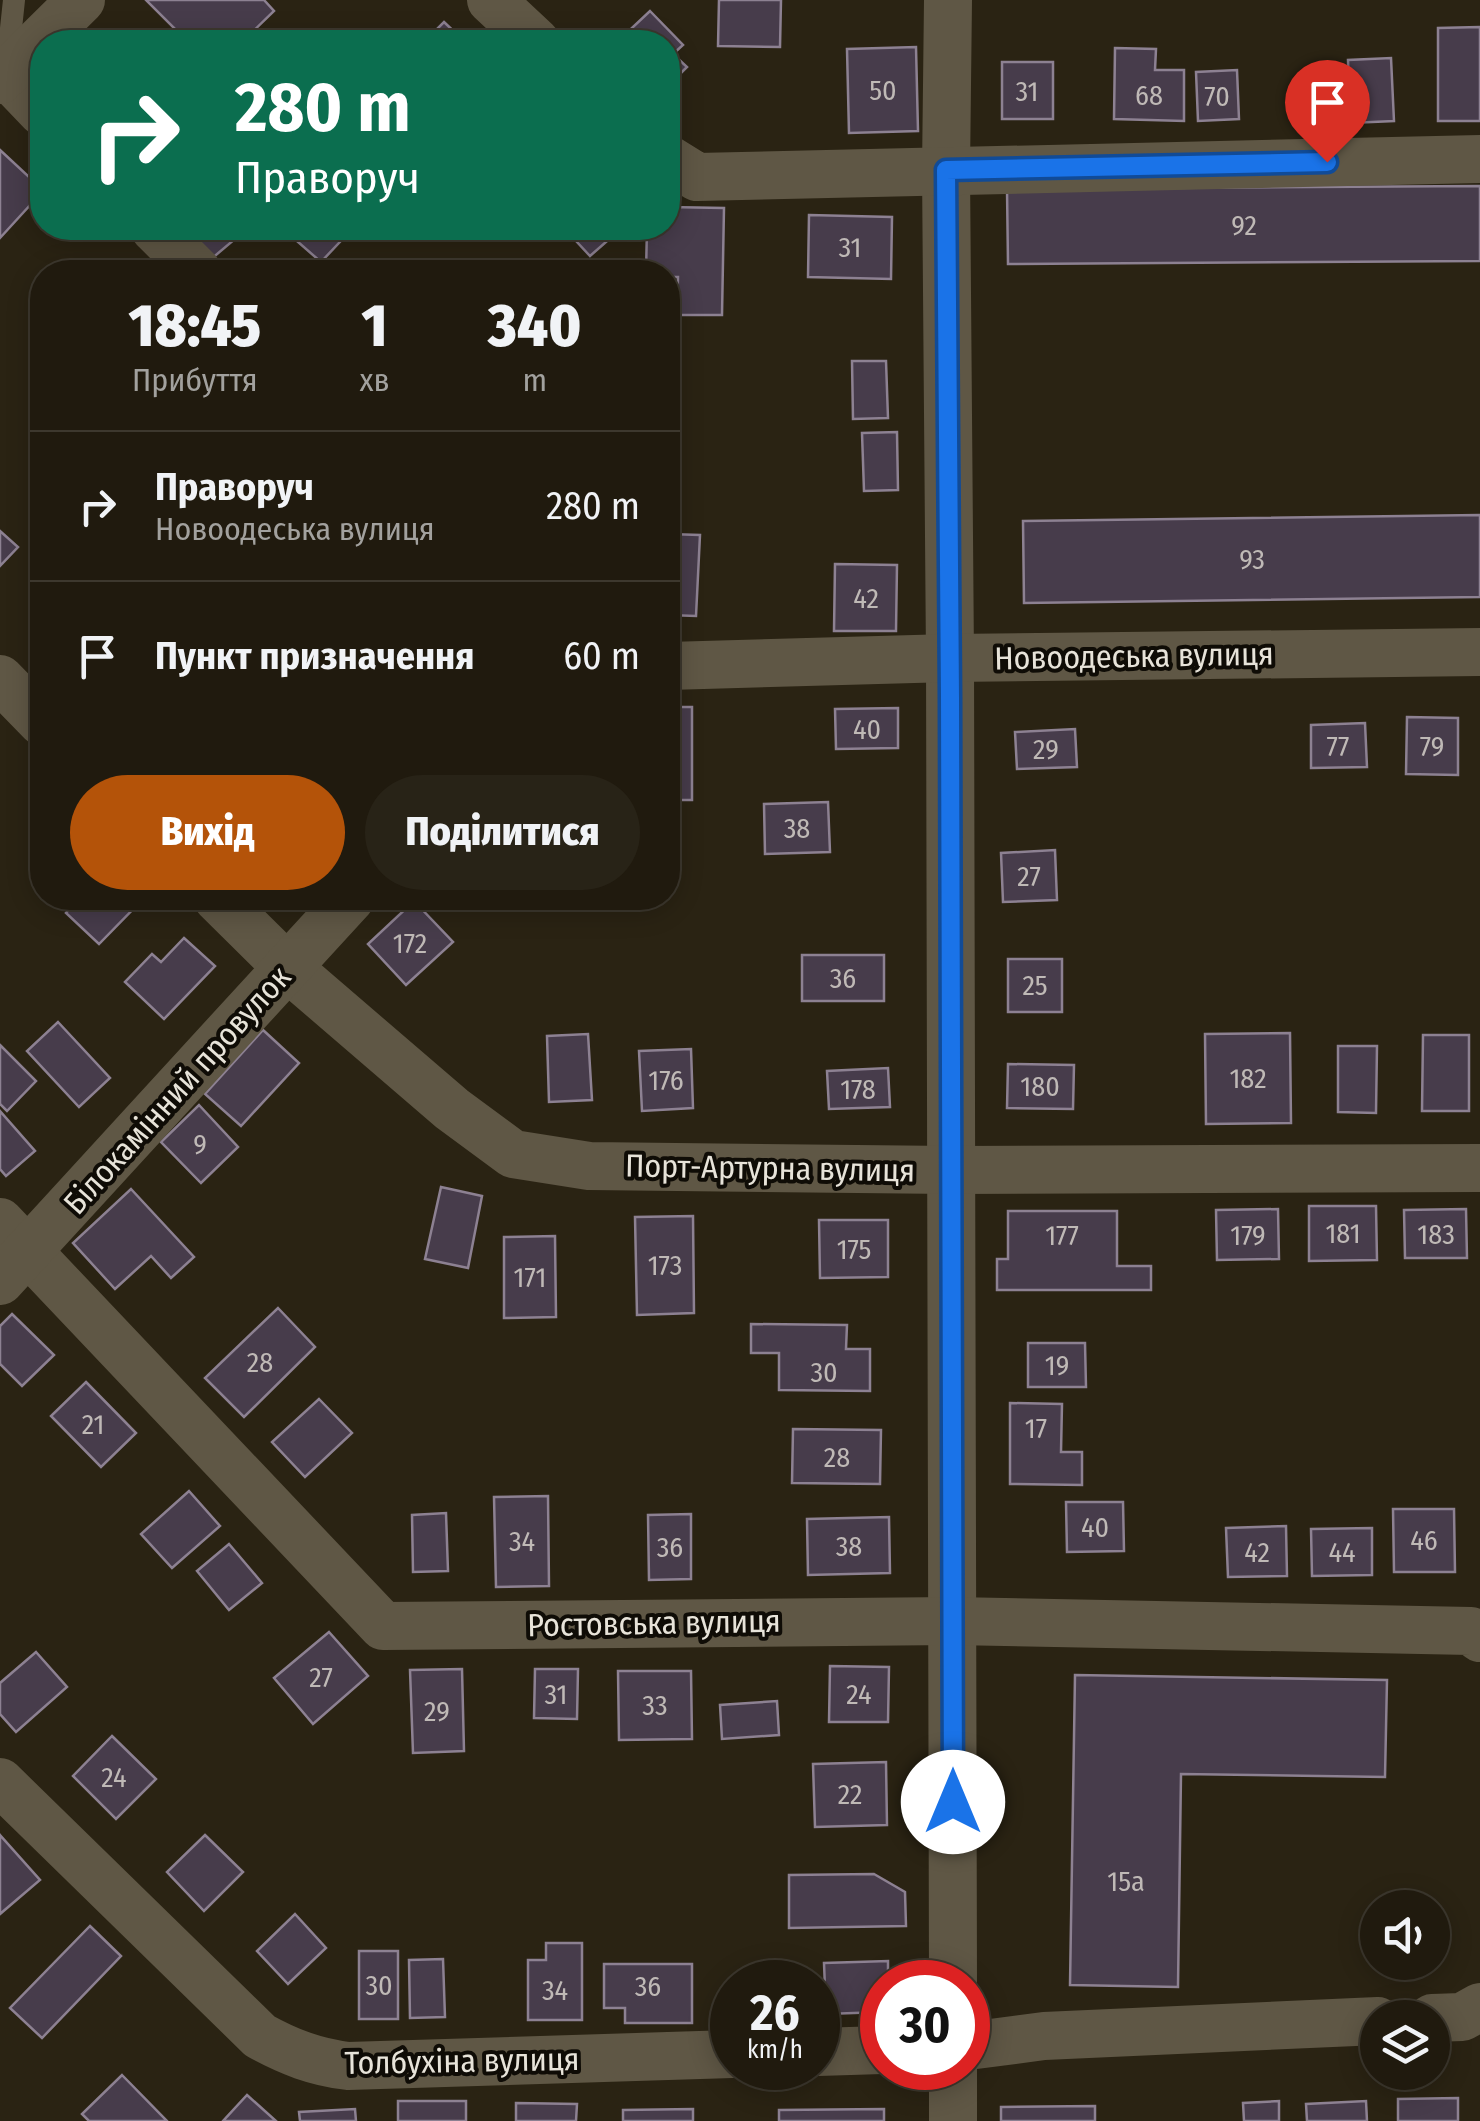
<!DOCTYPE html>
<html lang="uk">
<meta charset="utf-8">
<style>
:root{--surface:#201a0e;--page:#282317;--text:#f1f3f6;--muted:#a2a19e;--line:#3d382e;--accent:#b45309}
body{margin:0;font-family:"Fira Sans Condensed",sans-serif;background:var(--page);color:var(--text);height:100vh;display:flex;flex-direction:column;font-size:38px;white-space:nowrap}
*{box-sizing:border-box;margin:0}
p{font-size:32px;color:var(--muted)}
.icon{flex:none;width:55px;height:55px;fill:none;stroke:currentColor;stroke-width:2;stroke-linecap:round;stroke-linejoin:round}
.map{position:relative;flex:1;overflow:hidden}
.panel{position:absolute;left:30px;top:260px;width:650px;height:650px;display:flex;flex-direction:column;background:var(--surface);border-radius:40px;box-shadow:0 5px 25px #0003,0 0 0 2px var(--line)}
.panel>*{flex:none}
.top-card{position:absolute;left:30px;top:30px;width:650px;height:210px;border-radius:40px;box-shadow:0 5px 25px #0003,0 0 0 2px var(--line);background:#0b6e4f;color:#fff;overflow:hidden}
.fabs{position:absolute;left:1360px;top:1890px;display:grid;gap:20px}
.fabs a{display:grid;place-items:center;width:90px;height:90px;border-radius:50%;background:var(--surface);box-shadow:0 5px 25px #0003,0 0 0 2px var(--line);font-size:50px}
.speed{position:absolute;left:710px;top:1960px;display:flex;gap:20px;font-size:50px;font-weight:700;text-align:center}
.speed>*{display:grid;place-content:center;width:130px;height:130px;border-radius:50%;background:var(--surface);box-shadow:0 5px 25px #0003,0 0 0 2px var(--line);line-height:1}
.speed small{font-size:25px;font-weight:400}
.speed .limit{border:15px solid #d22;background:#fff;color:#111}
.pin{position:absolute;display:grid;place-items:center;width:85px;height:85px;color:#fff;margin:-102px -42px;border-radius:50% 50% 50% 0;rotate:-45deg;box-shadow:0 0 10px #0007}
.pin .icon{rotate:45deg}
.me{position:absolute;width:110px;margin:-55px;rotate:0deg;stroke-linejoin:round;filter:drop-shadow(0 0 8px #0008)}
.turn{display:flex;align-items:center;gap:35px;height:210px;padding:0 40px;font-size:45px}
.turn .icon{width:130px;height:130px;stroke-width:2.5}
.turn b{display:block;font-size:70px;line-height:85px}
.eta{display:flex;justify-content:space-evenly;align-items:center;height:170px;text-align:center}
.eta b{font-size:60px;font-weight:800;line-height:70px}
.action{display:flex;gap:20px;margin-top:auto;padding:20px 40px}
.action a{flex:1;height:115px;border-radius:60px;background:var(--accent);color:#fff;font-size:40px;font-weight:800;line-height:115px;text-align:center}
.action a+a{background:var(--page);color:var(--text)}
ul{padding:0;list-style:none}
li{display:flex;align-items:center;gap:30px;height:150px;padding:0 40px;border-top:2px solid var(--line)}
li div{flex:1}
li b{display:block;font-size:38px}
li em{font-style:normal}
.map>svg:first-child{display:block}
</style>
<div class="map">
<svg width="1480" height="2121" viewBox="0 0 1480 2121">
<rect width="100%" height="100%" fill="#2a2313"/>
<g fill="#473c4b" stroke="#8d8192" stroke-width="2.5">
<path d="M146 0H264L274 11 242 42H188Z"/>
<path d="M719 0H781L780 47 718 46Z"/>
<path d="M650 11 683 45 673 54 687 67 668 86V42H617Z"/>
<path d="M444 22 465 42H424Z"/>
<path d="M1480 27V121H1438V28Z"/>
<path d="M916 47 918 131 849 133 847 49Z"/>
<path d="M1115 48 1156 49 1155 70H1184V121L1114 119Z"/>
<path d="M1391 58 1394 121 1350 123 1348 60Z"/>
<rect x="1002" y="62" width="51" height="57"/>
<path d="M1237 70 1239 119 1198 121 1196 72Z"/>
<path d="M1339 77 1340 123 1299 124 1298 78Z"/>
<path d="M0 150 42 189V192L0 238Z"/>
<path d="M1480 186V261L1008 264 1007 189Z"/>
<path d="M668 207 724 208 722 315H677L678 277H668V272H646L647 228H668Z"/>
<path d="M809 215 892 217 891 279 808 277Z"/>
<path d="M182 228H248L210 260Z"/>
<path d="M282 228H353L321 262Z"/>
<path d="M564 228H622L590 256Z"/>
<path d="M852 361H886L888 418 853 419Z"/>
<path d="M897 432 898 490 864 491 862 433Z"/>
<path d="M1480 515V597L1024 603 1023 521Z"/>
<path d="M0 531 18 547 0 566Z"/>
<path d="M668 534 700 535 696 616 668 615Z"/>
<path d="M835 564 897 565 896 631H834Z"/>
<rect x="668" y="707" width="24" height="93"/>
<path d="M898 708V748L836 749 835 709Z"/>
<path d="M1407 717 1458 718V775L1406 774Z"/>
<path d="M1365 723 1367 767 1311 768V725Z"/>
<path d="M1075 729 1077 767 1017 769 1015 732Z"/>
<path d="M828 802 830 852 765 854 764 804Z"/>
<path d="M1055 850 1057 900 1003 902 1001 853Z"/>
<path d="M80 898H135L140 902 99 944 66 913Z"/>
<path d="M414 901 453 942 406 985 368 944Z"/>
<path d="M184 938 215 966 164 1019 125 982 152 954 161 962Z"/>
<rect x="802" y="955" width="82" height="46"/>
<rect x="1008" y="959" width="54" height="53"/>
<path d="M58 1022 110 1078 79 1107 27 1051Z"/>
<path d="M263 1030 299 1063 241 1126 205 1094Z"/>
<path d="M1290 1033 1291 1123 1206 1124 1205 1034Z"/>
<path d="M588 1034 592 1100 549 1102 547 1036Z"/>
<path d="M1423 1035H1469V1111H1422Z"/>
<path d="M0 1045 36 1081 7 1111 0 1104Z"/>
<path d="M1338 1046H1377L1376 1113 1338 1112Z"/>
<path d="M691 1049 693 1108 642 1111 639 1051Z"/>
<path d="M1008 1064 1074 1065 1073 1109 1007 1108Z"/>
<path d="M888 1068 890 1107 829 1109 827 1071Z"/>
<path d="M199 1105 238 1147 201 1183 161 1142Z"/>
<path d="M0 1111 35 1151 6 1176 0 1169Z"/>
<path d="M441 1187 482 1196 468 1268 425 1259Z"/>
<path d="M131 1189 194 1257 171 1278 151 1256 115 1289 73 1243Z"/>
<path d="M1309 1206H1376L1377 1260 1309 1261Z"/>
<path d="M1278 1209 1279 1259 1217 1260 1216 1210Z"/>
<path d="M1466 1209 1467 1258H1405L1404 1210Z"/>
<path d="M1008 1211H1117V1266H1151V1290H997V1259H1008Z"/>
<path d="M693 1216 694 1313 637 1315 635 1217Z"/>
<path d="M819 1220H888V1277L820 1278Z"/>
<path d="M555 1236 556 1317 504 1318V1237Z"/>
<path d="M278 1308 315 1347 244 1417 205 1378Z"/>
<path d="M12 1314 54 1355 22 1386 0 1364V1326Z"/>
<path d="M751 1324 847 1325 846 1349H870V1391L779 1390V1353H751Z"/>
<path d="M1028 1343H1085L1086 1387H1028Z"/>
<path d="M86 1382 136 1433 101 1467 51 1416Z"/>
<path d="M319 1399 352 1433 305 1477 272 1442Z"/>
<path d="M1010 1403 1062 1404 1061 1452H1082V1485L1010 1484Z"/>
<path d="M793 1429 881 1430 880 1484 792 1483Z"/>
<path d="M189 1491 220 1526 172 1568 141 1534Z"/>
<path d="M548 1496 549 1586 496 1587 494 1497Z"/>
<path d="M1066 1502H1123L1124 1551 1067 1552Z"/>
<path d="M1393 1509H1454L1455 1572H1394Z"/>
<path d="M446 1513 448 1571 413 1572 412 1515Z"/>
<path d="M691 1514V1579L649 1580 648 1515Z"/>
<path d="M889 1517 890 1573 808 1575 807 1519Z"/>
<path d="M1286 1526 1287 1576 1228 1577 1226 1528Z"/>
<path d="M1372 1528V1575L1312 1576 1311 1529Z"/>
<path d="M229 1544 262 1583 229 1610 197 1571Z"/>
<path d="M329 1632 368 1676 313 1724 274 1678Z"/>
<path d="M36 1652 67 1687 16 1732 0 1714V1683Z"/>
<path d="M830 1666 889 1667 888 1722H829Z"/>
<path d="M462 1669 464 1751 413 1753 410 1670Z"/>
<path d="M535 1669H578L577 1719 534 1718Z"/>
<path d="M618 1671H691L692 1739 619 1740Z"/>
<path d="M1075 1675 1387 1680 1385 1777 1181 1774 1178 1987 1070 1985Z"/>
<path d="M777 1701 779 1735 722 1739 720 1705Z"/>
<path d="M112 1736 156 1779 116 1819 73 1776Z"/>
<path d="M886 1762 887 1825 815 1827 813 1764Z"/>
<path d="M0 1835 40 1880 0 1914Z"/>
<path d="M205 1835 243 1872 204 1911 167 1872Z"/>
<path d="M874 1874 905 1892 906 1926 789 1928V1875Z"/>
<path d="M295 1914 326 1948 288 1984 257 1951Z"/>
<path d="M90 1926 121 1956 42 2038 10 2008Z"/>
<path d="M546 1943H582V2020H528V1960H546Z"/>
<rect x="359" y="1951" width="39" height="68"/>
<path d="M443 1959 445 2017 410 2018 409 1960Z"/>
<path d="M888 1961V1982H882V2012L826 2014 824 1963Z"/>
<path d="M604 1964H692V2023H625V2008H604Z"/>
<path d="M122 2075 167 2121H89L82 2114Z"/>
<path d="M247 2095 276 2121H223Z"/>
<path d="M1458 2098V2121H1398V2099Z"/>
<rect x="398" y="2101" width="68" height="20"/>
<path d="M1279 2101V2121H1244L1243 2103Z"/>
<path d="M1366 2101 1367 2121H1307L1306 2104Z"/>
<path d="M516 2103 577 2104 576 2121H516Z"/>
<path d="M1095 2106V2121H1001V2107Z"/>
<path d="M355 2109 356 2121H300L299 2112Z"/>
<path d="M693 2109V2121H623V2110Z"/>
<path d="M884 2109V2121H779V2110Z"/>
</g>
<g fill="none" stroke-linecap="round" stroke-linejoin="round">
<path stroke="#5f5745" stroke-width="22" d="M7 66 14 0"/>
<g stroke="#5f5745" stroke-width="48">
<path d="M491 0 536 42"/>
<path d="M948 0 946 170 950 658 953 1982"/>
<path d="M0 68 42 112"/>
<path d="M0 80 81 0"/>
<path d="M668 159 697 177 1480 159"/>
<path d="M154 228 198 272"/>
<path d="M668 666 950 658 1480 652"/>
<path d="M0 679 42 722"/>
<path d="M217 898 288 968 452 1109 513 1154 589 1166 951 1170 1480 1168"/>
<path d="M0 1222 383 1626 953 1621 1471 1631 1480 1638"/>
<path d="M0 1281 351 898"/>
<path d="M0 1782 260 2036C289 2052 315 2062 348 2066L732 2054"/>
<path d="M1432 2018 1462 2017 1480 2007"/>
<path d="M968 2046 1044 2036 1378 2021"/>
<path d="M818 2052 882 2050"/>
<path d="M953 2068V2121"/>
</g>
</g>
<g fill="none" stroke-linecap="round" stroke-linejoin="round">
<g stroke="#114b97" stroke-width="25">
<path id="route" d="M953 1802 950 697 946 170 1327 162"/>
</g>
<use href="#route" stroke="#1a73e8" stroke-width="18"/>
</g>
<g text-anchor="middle" stroke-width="8" stroke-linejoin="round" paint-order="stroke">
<g font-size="28" fill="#bfb9b6">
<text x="883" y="100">50</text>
<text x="1027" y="101">31</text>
<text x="1149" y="105">68</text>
<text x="1217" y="106">70</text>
<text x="1244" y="235">92</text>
<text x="850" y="257">31</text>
<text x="1252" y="569">93</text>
<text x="866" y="608">42</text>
<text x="867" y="739">40</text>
<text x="1338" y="756">77</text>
<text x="1432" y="756">79</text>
<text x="1046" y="759">29</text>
<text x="797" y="838">38</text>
<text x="1029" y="886">27</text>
<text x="410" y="953">172</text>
<text x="843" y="988">36</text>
<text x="1035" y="995">25</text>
<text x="1248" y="1088">182</text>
<text x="666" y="1090">176</text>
<text x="1040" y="1096">180</text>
<text x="858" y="1099">178</text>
<text x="200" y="1154">9</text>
<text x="1343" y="1243">181</text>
<text x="1436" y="1244">183</text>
<text x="1062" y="1245">177</text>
<text x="1248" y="1245">179</text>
<text x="854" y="1259">175</text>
<text x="665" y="1275">173</text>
<text x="530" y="1287">171</text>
<text x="260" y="1372">28</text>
<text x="1057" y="1375">19</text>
<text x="824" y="1382">30</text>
<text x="93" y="1434">21</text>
<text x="1036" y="1438">17</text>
<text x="837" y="1467">28</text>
<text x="1095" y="1537">40</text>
<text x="1424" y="1550">46</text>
<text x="522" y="1551">34</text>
<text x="849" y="1556">38</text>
<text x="670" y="1557">36</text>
<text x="1257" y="1562">42</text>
<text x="1342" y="1562">44</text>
<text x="321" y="1687">27</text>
<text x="556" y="1704">31</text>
<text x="859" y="1704">24</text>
<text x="655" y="1715">33</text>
<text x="437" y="1721">29</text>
<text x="114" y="1787">24</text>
<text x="850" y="1804">22</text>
<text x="1126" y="1891">15а</text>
<text x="379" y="1995">30</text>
<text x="648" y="1996">36</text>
<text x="555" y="2000">34</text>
</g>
<g font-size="32" fill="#e7e3d9" stroke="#0f0c06">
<text transform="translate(1134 656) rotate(-1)" y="11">Новоодеська вулиця</text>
<text transform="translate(177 1090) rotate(-48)" y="11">Білокамінний провулок</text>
<text transform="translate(770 1168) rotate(1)" y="11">Порт-Артурна вулиця</text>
<text transform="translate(654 1623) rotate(-1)" y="11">Ростовська вулиця</text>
<text transform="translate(462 2061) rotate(-1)" y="11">Толбухіна вулиця</text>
</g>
</g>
</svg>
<div class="fabs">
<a><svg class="icon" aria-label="sound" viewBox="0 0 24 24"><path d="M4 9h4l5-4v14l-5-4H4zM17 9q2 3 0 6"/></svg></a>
<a><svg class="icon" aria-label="layers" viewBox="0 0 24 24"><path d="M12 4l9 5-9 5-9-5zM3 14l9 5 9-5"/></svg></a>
</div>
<div class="speed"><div>26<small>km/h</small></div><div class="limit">30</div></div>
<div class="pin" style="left:1327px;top:162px;background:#d93025"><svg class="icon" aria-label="arrive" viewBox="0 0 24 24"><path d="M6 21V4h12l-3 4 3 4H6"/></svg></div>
<svg class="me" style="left:953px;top:1802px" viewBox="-20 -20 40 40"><circle r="19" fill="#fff"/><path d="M0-13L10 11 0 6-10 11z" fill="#1a73e8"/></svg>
<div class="top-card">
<div class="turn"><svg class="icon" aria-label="right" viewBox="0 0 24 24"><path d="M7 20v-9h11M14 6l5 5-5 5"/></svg><div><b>280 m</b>Праворуч</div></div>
</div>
<section class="panel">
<div class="eta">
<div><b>18:45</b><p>Прибуття</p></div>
<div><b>1</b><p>хв</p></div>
<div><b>340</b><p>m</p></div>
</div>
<ul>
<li><svg class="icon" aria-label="right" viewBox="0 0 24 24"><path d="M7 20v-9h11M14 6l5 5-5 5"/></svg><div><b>Праворуч</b><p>Новоодеська вулиця</p></div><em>280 m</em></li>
<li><svg class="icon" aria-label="arrive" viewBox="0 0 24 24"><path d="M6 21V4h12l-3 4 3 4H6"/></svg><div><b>Пункт призначення</b></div><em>60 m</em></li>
</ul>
<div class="action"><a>Вихід</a><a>Поділитися</a></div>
</section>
</div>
